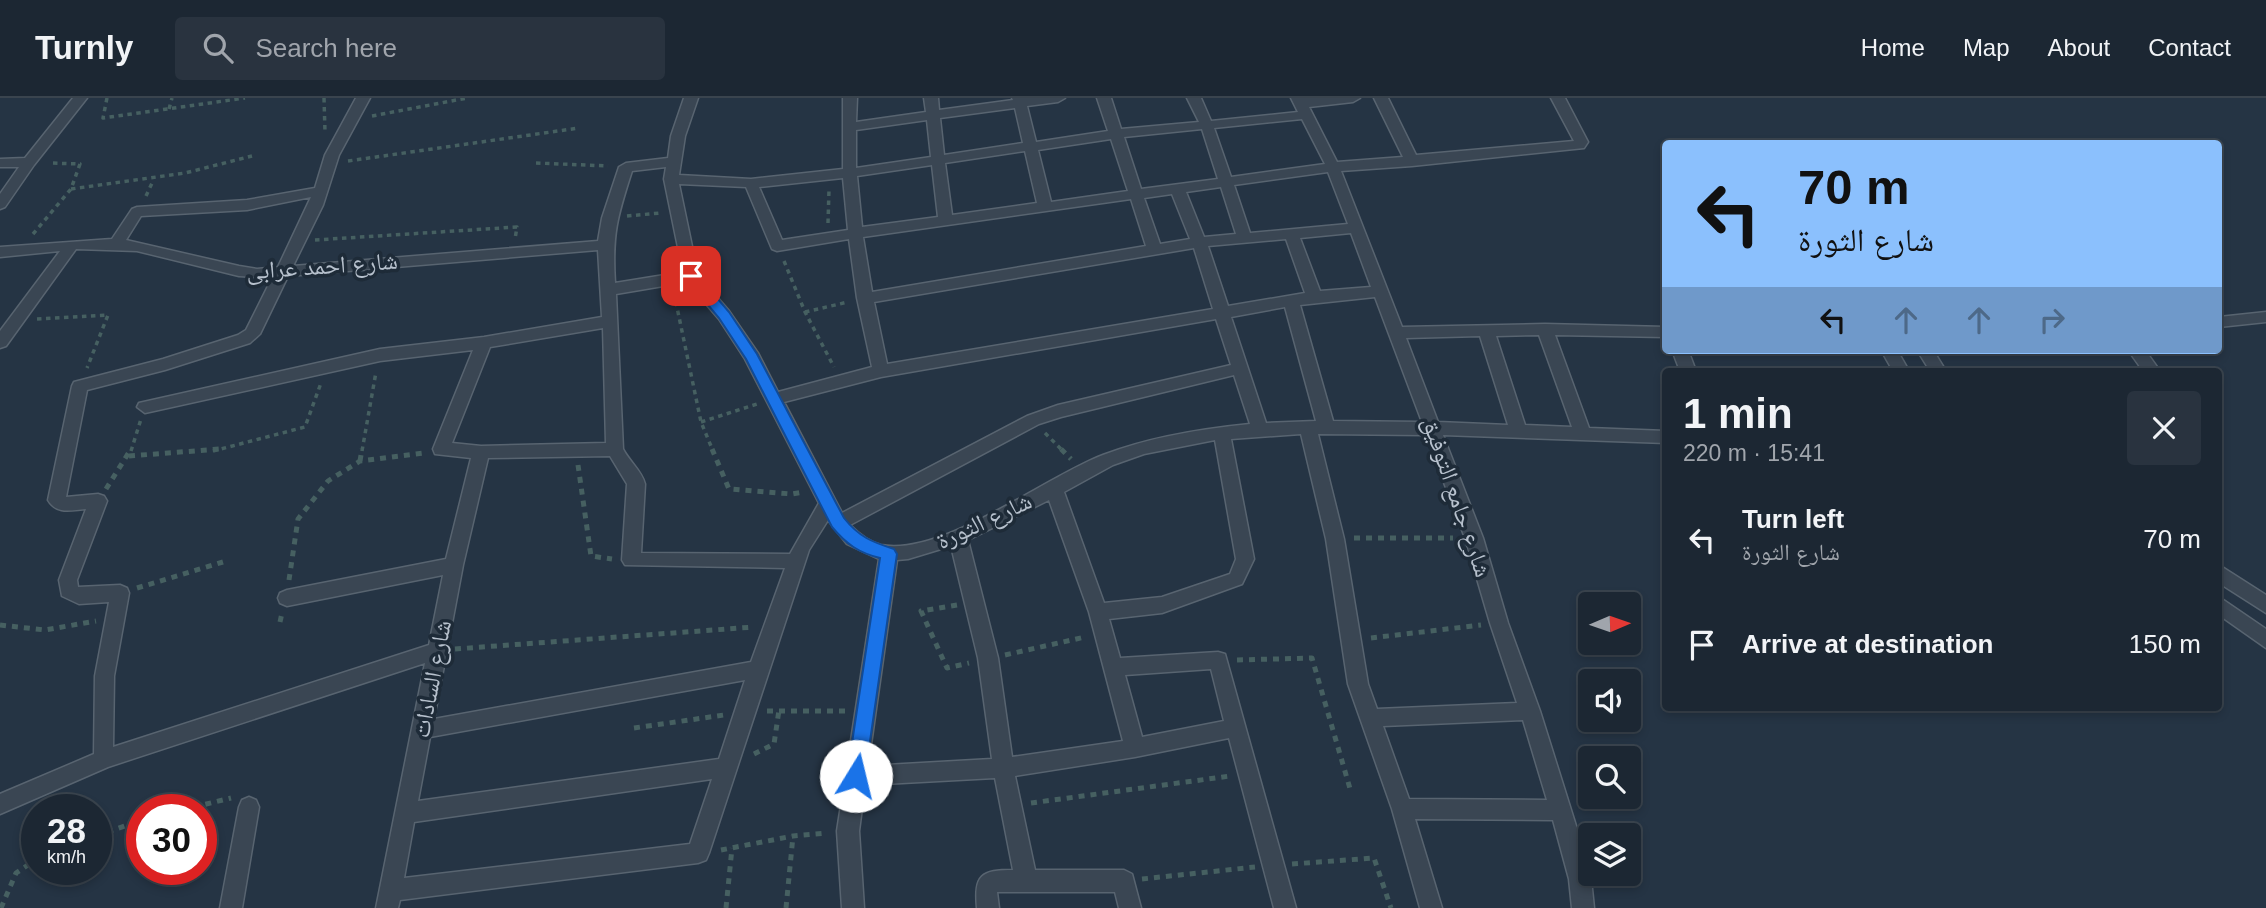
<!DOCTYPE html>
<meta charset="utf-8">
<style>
:root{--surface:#1c2733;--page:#29333f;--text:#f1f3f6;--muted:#a0a5ac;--line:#3a444e}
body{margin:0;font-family:Arial,"Noto Naskh Arabic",sans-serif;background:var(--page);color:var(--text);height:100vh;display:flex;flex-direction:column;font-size:26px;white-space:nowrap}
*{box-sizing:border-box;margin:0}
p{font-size:23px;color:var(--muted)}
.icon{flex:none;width:38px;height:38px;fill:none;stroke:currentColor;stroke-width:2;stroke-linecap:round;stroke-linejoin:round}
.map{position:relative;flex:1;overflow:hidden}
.sheet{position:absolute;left:1662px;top:270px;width:560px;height:343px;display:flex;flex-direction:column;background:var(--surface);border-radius:7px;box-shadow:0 4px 10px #0003,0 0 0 2px var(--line)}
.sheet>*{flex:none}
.banner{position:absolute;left:1662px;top:42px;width:560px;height:214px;border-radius:7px;box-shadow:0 4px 10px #0003,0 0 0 2px var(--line);background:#8bc0fd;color:#111;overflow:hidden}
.needle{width:46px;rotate:88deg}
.buttons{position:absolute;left:1578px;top:494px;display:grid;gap:14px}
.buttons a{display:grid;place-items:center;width:63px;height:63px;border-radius:7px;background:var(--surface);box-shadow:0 4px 10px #0003,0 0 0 2px var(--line);font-size:35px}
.speed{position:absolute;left:21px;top:696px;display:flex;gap:14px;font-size:35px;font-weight:700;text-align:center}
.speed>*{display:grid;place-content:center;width:91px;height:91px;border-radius:50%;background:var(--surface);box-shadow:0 4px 10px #0003,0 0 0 2px var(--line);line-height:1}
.speed small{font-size:18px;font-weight:400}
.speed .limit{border:10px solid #d22;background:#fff;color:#111}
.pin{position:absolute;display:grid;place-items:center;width:60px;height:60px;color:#fff;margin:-30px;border-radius:14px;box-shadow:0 4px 10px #0006}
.me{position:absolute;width:77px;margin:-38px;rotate:9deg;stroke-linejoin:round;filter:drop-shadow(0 0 5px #0008)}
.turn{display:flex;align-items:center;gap:24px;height:147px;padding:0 21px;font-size:32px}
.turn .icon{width:91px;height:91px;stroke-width:2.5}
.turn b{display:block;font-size:49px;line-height:60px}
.lanes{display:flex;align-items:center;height:66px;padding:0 21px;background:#0003;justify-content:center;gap:35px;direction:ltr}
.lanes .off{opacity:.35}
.round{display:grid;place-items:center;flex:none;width:74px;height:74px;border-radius:7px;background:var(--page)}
.summary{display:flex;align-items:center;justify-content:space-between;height:119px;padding:0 21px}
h1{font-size:42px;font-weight:800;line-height:52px}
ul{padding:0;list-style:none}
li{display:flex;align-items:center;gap:21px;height:105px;padding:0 21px}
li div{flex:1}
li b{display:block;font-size:26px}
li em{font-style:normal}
header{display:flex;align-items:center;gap:42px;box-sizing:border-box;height:98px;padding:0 35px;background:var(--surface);border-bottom:2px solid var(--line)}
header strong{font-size:33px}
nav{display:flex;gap:38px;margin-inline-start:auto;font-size:24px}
.search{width:490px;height:63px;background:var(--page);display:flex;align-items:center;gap:18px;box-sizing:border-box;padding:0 24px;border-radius:7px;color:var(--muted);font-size:26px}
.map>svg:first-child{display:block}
</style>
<header>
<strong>Turnly</strong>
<div class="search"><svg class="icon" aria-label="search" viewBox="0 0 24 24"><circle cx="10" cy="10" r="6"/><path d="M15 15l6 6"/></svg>Search here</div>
<nav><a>Home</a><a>Map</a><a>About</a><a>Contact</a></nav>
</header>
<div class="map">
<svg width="2266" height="810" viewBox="0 0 2266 810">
<rect width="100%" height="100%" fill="#253444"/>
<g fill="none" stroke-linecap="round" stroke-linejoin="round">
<g stroke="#586470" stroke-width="3">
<g id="street">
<path d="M73 0H87L34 67 5 109 0 111V96L19 69H0V61L25 60Z"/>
<path d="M356 0H370L339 57 323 107 293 168 598 143 602 120 619 69 626 65 668 60 671 38 684 0H698L685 38 679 77 751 81 843 71V0H857L856 24 926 14 924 0H938L939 12 1013 2 1012 0H1065L1058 4 1027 8 1036 44 1108 33 1097 0H1111L1121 31 1199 24 1187 0H1201L1211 23 1298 14 1291 0H1360L1353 4 1309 9 1337 64 1403 59 1374 0H1388L1416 57 1574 43 1551 0H1565L1588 44 1584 50 1412 68 1341 73 1402 229 1545 226 1666 229V239L1555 237 1589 330 1666 333V345L1443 337 1483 440 1508 525 1540 613 1582 747 1591 781 1594 810H1572L1569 781 1553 722 1415 721 1442 810H1420L1392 711 1348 586 1326 441 1301 336 1231 341 1254 461 1242 486 1162 515 1109 521 1120 560 1218 554 1225 556 1296 810H1274L1229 640 1135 659 1015 678 1035 772H1124L1132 776 1141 810H1119L1115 794H997L999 810H977C974 777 981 772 1013 772L995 680 865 687 859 733 864 810H842L837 733 879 461 847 446 828 422 809 452 709 755 706 762 698 765 400 802 398 810H376L425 565 108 669 0 716V696L94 656 95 578 109 504 79 506 62 498 59 482 86 411C71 412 57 417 48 402L72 288 74 284 163 261 238 237 246 232 272 180 239 178 137 153 76 151 6 248 0 250V233L60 153 0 159V149L112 141 132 111 137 109 247 102 315 90 325 57ZM1015 10 1023 45 944 57 940 20ZM1302 21 1325 66 1231 79 1214 30ZM927 22 931 59 856 70V32ZM1202 31 1218 81 1141 91 1124 39ZM1111 41 1128 93 1051 104 1038 52ZM1025 53 1037 105 952 117 945 65ZM932 67 938 119 862 129 857 78ZM666 69 664 81 683 174 615 185C612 137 617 119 632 73ZM1328 74 1348 126 1250 135 1234 87ZM843 80 848 132 782 142 759 89ZM679 86 746 89 772 151 777 153 849 141 857 200 872 269 778 294 758 255 729 213 698 177ZM1221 89 1236 136 1204 139 1186 94ZM1172 96 1190 141 1160 146 1144 100ZM311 99 278 169 257 171 239 168 126 142 141 118 247 112ZM1131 101 1146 148 872 194 863 139ZM1351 135 1371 189 1320 193 1300 140ZM1286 141 1305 195 1228 208 1208 148ZM1194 150 1213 211 887 266 874 204ZM598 152 602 219 484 239 380 251 139 305 137 309 145 315 380 263 473 252 433 351 435 356 471 360 446 461 287 492 280 495 278 500 280 505 287 508 443 477 429 547 113 649 114 578 129 495 127 490 120 487 78 489 77 482 107 403 104 398 98 396 66 399 87 292 165 272 250 245 260 236 288 178ZM687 184 719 221 745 261 819 405 790 456 641 455 645 386C642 373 629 363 623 351L616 196ZM1375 199 1422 324 1333 323 1300 207ZM1285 209 1316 323 1266 325 1231 219ZM1216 221 1231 267 1058 307 1027 318 842 415 784 304 881 279ZM603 230 606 345 481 348 452 345 490 249ZM1539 237 1572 329 1525 327 1496 238ZM1480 238 1508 327 1438 324 1406 240ZM1234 277 1250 326C1200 331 1150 339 1103 357 1047 378 942 459 881 447 869 444 859 436 850 427L1039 326 1061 319ZM1318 336 1426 337 1465 440 1490 525 1517 605 1377 611 1368 586 1344 441ZM1215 342 1236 461 1230 476 1162 499 1104 505 1064 394 1113 367 1144 356ZM610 358 627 386 622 462 625 467 785 470 751 564 434 621 463 467 488 360ZM1049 402 1089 514 1123 643 1012 659 998 560 968 442ZM951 448 978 560 992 661 868 668 897 462 908 461ZM1211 571 1224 623 1142 639 1125 577ZM745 582 719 661 418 703 430 639ZM1523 622 1547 702 1409 701 1383 628ZM712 681 690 746 404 780 414 724Z"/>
<path d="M2266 214V224L2219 229V219Z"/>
<path d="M1672 252H1688L1696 273H1680Z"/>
<path d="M1881 252H1897L1909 273H1893Z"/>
<path d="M1917 252H1933L1946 273H1930Z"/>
<path d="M2128 252H2145L2160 273H2143Z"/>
<path d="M2219 467 2266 497V515L2219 485Z"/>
<path d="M2219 499 2266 531V550L2219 517Z"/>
<path d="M249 699 256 702 259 709 242 810H220L239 709 242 702Z"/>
</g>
</g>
<g stroke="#466061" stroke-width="3.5" stroke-dasharray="4.5 4.5" stroke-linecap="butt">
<path d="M107 0 103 20 245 0"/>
<path d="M324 0 325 34"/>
<path d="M169 11 172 0"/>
<path d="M372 18 467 0"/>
<path d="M348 63 579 30"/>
<path d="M536 65 608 68"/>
<path d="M71 91 185 75 252 58"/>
<path d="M146 98 153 83"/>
<path d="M627 118 660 115"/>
<path d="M828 125 829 92"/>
<path d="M33 136 71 91 80 66 50 65"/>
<path d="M315 142 517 129 515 141"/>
<path d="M784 163 805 214 834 269"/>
<path d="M674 195 701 324 713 353"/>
<path d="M805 214 848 204"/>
<path d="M37 221 108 217 87 270"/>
<path d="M701 324 757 306"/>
<path d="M1045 335 1063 353"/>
<path d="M131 353 141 321"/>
<path d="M213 353 305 329 321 285"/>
<path d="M362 353 376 274"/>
</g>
<g stroke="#466061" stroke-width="5" stroke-dasharray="6 6" stroke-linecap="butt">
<path d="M712 351 729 391 792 396 803 394"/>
<path d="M1061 351 1071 361"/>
<path d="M129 358 220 351"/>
<path d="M360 363 362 351"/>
<path d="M578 367 591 458 612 461"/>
<path d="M106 391 131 351"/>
<path d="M1354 440H1453"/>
<path d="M289 482 298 421 328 383 360 363 423 355"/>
<path d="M137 490 223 464"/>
<path d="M957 507 921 513 947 570 969 565"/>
<path d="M280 524 282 515"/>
<path d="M0 527 45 532 96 523"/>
<path d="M1371 540 1481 527"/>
<path d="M455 551 754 529"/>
<path d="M1005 557 1085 539"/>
<path d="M1237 562 1312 560 1351 694"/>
<path d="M767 613H846"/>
<path d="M634 630 724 617"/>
<path d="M754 656 774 646 779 612"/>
<path d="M1031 705 1230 678"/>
<path d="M182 712 231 700"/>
<path d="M96 738 142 722"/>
<path d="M721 752 793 738 826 735"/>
<path d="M1292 766 1374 760 1391 810"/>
<path d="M1142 781 1255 769"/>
<path d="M1 810 16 775 37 761"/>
<path d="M726 810 732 750"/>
<path d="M786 810 793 738"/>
</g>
<use href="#street" fill="#3a4653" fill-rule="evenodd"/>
</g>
<path fill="#1a73e8" stroke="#114b97" stroke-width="2" d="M691 173 695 174 729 214 757 256 844 420C859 439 872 444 894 451L897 456 865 678 863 684 856 686 849 684 847 678 880 460C859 455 846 446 832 429L746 261 719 220 684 178Z"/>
<g text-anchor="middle" stroke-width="7" stroke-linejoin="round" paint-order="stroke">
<g font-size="24" fill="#b7c1cd" stroke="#1e2b38">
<text transform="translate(322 168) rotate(-4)" y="8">شارع احمد عرابى</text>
<text transform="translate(1457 399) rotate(71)" y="8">شارع جامع التوفيق</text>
<text transform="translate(984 423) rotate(-25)" y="8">شارع الثورة</text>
<text transform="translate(432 581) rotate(-79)" y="8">شارع السادات</text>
</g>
</g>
</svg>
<div class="buttons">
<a><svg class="needle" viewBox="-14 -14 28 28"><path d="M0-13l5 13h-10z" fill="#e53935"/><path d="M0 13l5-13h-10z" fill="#a0a5ac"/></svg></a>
<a><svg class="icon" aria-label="sound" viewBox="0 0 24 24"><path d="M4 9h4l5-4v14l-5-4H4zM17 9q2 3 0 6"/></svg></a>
<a><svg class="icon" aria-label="search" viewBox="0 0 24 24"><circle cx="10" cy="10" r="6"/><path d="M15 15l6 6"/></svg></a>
<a><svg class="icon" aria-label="layers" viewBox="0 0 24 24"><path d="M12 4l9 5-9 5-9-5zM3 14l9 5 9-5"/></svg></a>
</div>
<div class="speed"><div>28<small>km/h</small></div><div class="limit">30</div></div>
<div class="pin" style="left:691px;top:178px;background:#d93025"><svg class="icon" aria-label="arrive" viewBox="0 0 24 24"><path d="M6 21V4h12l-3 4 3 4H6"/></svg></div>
<svg class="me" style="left:856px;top:678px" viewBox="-20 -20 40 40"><circle r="19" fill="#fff"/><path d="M0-13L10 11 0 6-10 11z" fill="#1a73e8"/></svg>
<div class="banner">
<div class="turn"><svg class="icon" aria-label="left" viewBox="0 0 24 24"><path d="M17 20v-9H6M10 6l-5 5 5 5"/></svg><div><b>70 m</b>شارع الثورة</div></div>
<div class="lanes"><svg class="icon" aria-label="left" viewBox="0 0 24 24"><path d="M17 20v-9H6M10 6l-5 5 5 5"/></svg><svg class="icon off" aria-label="ahead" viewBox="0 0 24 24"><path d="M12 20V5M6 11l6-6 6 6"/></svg><svg class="icon off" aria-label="ahead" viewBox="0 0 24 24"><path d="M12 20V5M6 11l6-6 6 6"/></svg><svg class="icon off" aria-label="right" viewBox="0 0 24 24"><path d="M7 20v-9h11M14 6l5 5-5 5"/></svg></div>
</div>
<section class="sheet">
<div class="summary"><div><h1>1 min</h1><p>220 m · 15:41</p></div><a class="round"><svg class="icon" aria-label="close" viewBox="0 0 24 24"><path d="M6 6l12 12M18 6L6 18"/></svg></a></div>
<ul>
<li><svg class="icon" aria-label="left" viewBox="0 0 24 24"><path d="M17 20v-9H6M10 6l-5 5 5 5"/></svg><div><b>Turn left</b><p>شارع الثورة</p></div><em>70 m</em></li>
<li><svg class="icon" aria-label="arrive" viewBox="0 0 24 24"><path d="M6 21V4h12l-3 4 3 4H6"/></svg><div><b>Arrive at destination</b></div><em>150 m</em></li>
</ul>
</section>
</div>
